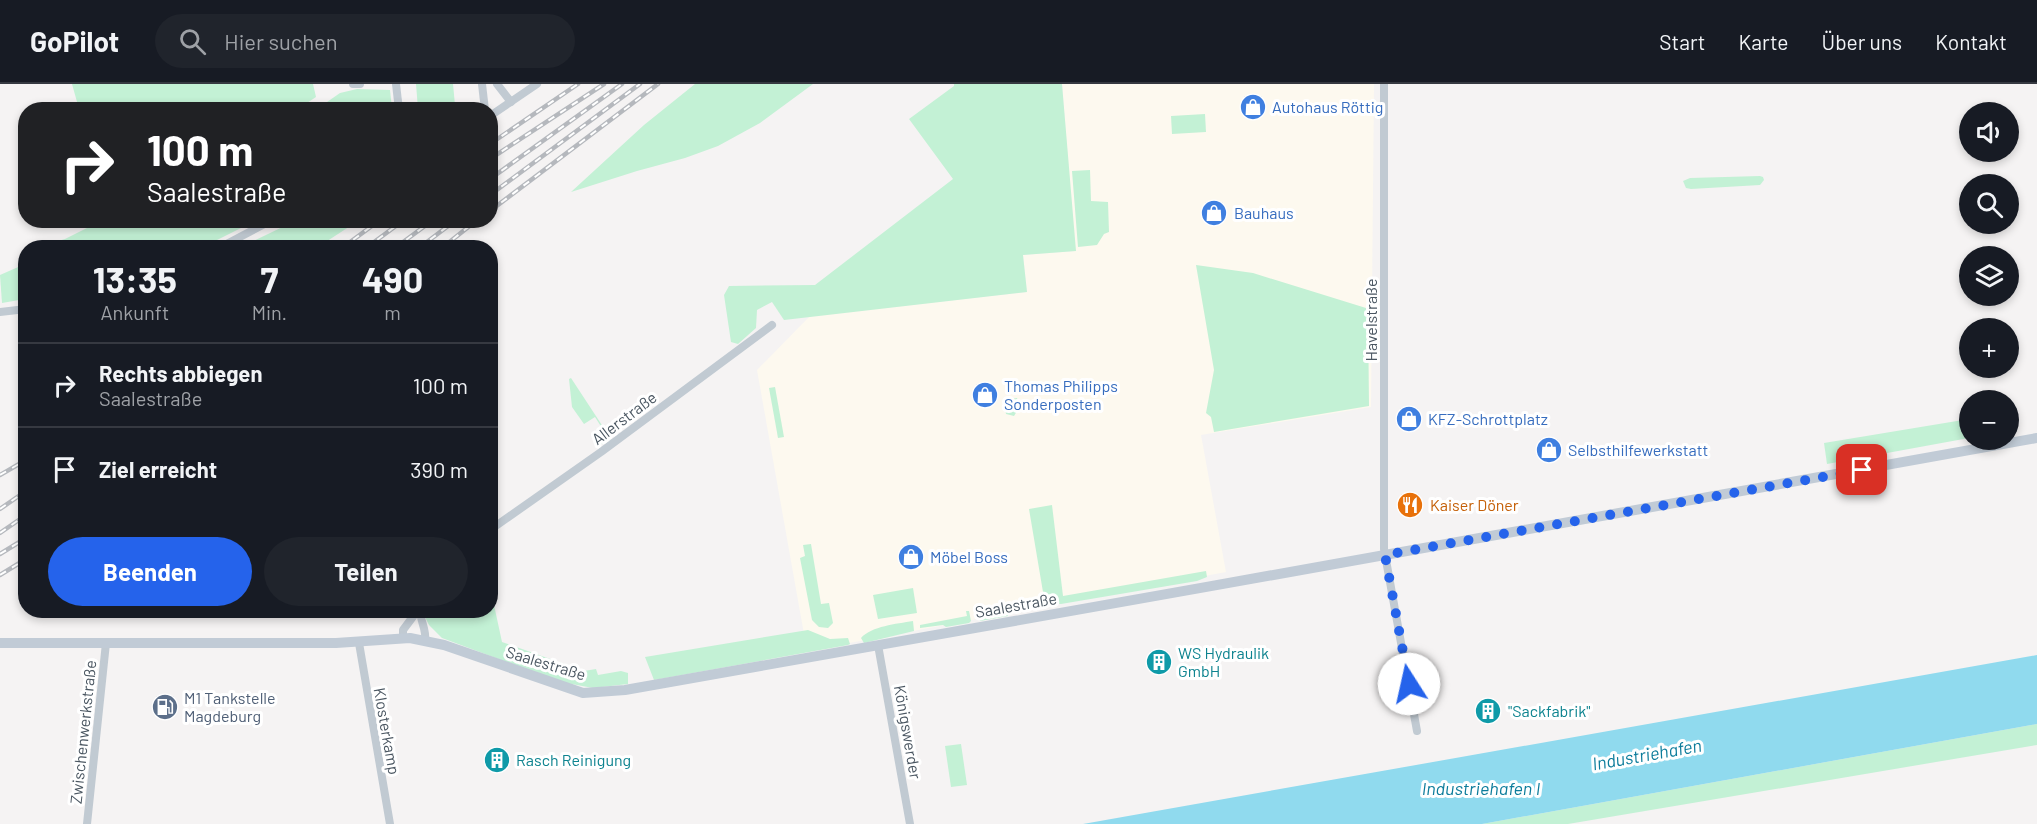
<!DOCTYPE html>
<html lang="de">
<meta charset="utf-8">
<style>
:root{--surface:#171b24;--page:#20242c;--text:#f1f3f6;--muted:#9ea1a6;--line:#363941;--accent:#2563eb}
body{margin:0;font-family:Barlow,sans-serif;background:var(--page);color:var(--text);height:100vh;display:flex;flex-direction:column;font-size:22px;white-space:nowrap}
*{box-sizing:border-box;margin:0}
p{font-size:20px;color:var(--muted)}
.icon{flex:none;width:33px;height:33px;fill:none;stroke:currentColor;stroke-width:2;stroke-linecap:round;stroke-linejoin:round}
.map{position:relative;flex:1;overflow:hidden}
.details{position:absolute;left:18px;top:156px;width:480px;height:378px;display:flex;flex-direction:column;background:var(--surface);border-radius:24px;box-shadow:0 3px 9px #0003}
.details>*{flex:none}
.guide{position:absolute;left:18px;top:18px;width:480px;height:126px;border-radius:24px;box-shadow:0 3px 9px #0003;background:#202124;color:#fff;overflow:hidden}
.tools{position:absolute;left:1959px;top:18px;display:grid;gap:12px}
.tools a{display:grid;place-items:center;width:60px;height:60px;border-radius:50%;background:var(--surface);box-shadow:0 3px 9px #0003;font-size:30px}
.pin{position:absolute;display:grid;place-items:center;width:51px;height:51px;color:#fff;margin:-26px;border-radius:12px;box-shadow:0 3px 9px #0006}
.me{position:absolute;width:66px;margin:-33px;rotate:350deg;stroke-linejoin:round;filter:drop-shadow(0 0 4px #0008)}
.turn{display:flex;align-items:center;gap:21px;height:126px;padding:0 30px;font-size:27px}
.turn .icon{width:78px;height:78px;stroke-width:2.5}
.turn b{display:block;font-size:42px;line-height:51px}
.eta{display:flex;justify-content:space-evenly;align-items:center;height:102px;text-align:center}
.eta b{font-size:36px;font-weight:700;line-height:42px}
.cta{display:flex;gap:12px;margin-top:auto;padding:12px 30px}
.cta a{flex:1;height:69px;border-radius:36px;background:var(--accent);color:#fff;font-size:24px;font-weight:700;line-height:69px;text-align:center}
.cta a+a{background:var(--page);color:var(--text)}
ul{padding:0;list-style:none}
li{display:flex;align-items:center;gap:18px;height:84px;padding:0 30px;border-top:2px solid var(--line)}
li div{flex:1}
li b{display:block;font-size:22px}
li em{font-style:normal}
header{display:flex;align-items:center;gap:36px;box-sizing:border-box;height:84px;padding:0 30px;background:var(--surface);border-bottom:2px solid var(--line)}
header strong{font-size:28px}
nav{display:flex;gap:33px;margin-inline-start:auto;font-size:21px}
.search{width:420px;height:54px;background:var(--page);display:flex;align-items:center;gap:15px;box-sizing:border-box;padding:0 21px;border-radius:33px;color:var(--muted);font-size:22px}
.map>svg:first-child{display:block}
</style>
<header>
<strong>GoPilot</strong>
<div class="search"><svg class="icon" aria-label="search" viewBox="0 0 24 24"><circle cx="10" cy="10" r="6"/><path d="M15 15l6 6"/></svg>Hier suchen</div>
<nav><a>Start</a><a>Karte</a><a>Über uns</a><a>Kontakt</a></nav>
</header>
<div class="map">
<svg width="2037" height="740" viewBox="0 0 2037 740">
<rect width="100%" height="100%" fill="#f5f3f3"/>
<path fill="#fdf9ef" d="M1062 0H1374L1371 323 1201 351 1226 488 807 567 757 286 810 232 1027 208 1023 171 1075 167Z"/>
<g fill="#c3f1d5">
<path d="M72 0H313L316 13 298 25H79Z"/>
<path d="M416 0H453L455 21 418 25Z"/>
<path d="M695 0H813L760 39 718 62 685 74 637 87 571 108 644 41Z"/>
<path d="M954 0H1062L1076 167 1023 171 1027 208 784 236 772 218 757 226 756 244 738 260 731 258 724 211 729 202 815 201 953 95 909 35 954 2Z"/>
<path d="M357 5 390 6 392 25H317L340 9Z"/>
<path d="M1205 30 1206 48 1172 50 1171 32Z"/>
<path d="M1090 86 1091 117 1108 118 1109 148 1104 150 1097 161 1078 163 1072 87Z"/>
<path d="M1760 92 1763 93 1764 96 1760 101 1691 105 1686 104 1683 97 1690 94Z"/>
<path d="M101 137V136L255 137 203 163H38L65 155Z"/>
<path d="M295 137V136L358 137 318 163H241Z"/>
<path d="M25 180V215L2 219 0 191Z"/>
<path d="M1196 181 1253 189 1366 224 1368 228 1369 322 1214 348 1211 333 1206 329 1214 286Z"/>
<path d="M571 294 611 355 602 360 598 359 593 351 602 344 595 333 584 340 572 323 569 295Z"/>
<path d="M775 303 784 353 778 354 769 304Z"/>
<path d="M1017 314 1018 317 1024 316 1014 332 1006 330 1004 316Z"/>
<path d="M1969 335V354L1827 380 1824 359Z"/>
<path d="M1052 421 1063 512 1206 487 1207 493 1197 497 1061 520 1050 519 1044 514 1029 425Z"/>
<path d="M811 460 821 520 829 519 833 539 828 544 819 543 812 536 800 474 805 472 803 461Z"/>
<path d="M913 504 917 529 878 535 873 511Z"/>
<path d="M491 507 502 558 584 587 596 585 598 591 621 587 628 589V600L593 604 561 598 442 554 429 541 424 531 425 527 490 526Z"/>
<path d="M979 525 980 530 1007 525 1008 532 980 537 976 526Z"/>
<path d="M966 527H969L971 537 969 539 946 543 943 541 920 544V541L967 532Z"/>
<path d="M913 537 914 547 864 559 861 554C872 542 896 540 913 537Z"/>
<path d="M808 546 830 555 848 554 850 560 848 561 654 596 645 573Z"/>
<path d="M2037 640V661L1568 740H1482Z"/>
<path d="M961 660 967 701 951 703 945 662Z"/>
</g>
<path fill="#90daee" d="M2037 571V640L1482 740H1083Z"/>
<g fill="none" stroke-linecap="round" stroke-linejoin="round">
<g stroke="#c1cad2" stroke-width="8">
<path d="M353 0H360"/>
<path d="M396 0 399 26"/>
<path d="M482 0 485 26"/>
<path d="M497 0 511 18"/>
<path d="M1384 0V465L1417 647"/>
<path d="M490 32 537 0"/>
<path d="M219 164 272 136"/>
<path d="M0 228 26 225"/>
<path d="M490 446 601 368 772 241"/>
<path d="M420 526C420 537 427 546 425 557"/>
<path d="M403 554V546L418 526"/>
<path d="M359 559 390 740"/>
<path d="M878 561 910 740"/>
<path d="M87 740 106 559"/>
</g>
<path stroke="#c1cbd6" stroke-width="10" d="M0 559H336L410 554 444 561 583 609 625 606C1096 523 1566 439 2037 354"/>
<g stroke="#b5b8bd" stroke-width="4.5">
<g id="rail">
<path d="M490 60 578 0"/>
<path d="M490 75 604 0"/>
<path d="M490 95 622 0"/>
<path d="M490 111 640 0"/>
<path d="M490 127 658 0"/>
<path d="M342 164 380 136"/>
<path d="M366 164 404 136"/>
<path d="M395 164 433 136"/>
<path d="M419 164 456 136"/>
<path d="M442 164 477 136"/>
<path d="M0 391 26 376"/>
<path d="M0 425 26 407"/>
<path d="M0 449 26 431"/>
<path d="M0 470 26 454"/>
<path d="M0 491 26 475"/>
</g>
</g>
<use href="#rail" stroke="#fff" stroke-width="2" stroke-dasharray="7" stroke-linecap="butt"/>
</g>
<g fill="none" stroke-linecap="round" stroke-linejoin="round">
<path stroke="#2563eb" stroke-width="10" stroke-dasharray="0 18" d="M1409 600 1385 471 1862 386"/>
</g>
<defs>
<g id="shop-disc" transform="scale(1.35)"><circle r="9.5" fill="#3f7fe0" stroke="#fff"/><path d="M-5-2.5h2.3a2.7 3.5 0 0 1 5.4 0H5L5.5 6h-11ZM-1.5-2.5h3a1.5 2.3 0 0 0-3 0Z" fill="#fff"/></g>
<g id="restaurant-disc" transform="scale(1.35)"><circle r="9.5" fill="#e8710a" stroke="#fff"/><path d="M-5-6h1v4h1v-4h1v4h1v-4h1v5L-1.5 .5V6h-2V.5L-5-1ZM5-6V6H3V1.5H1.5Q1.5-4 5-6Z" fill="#fff"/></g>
<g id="building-disc" transform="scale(1.35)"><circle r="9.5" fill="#0f9aa8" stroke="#fff"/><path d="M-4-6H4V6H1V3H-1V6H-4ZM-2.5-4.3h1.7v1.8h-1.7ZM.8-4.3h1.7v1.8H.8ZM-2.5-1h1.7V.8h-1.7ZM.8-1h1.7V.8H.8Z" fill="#fff"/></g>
<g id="fuel-disc" transform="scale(1.35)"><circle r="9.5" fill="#5c6f8a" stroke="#fff"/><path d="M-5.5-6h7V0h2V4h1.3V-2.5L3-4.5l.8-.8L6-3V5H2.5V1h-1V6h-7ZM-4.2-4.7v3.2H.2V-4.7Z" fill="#fff"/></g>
</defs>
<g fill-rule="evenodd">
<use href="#shop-disc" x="1253" y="23"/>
<use href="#shop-disc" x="1214" y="129"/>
<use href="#shop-disc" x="985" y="311"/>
<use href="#shop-disc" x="1409" y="335"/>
<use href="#shop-disc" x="1549" y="366"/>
<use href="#restaurant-disc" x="1410" y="421"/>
<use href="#shop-disc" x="911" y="473"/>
<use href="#building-disc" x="1159" y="578"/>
<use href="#fuel-disc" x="165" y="623"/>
<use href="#building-disc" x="1488" y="627"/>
<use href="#building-disc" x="497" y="676"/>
</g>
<g text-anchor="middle" stroke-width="6" stroke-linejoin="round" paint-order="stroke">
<g font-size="16" fill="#366cbe" stroke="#fff" text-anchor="start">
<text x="1272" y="29">Autohaus Röttig</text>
<text x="1234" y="135">Bauhaus</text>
<text x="1004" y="308">Thomas Philipps<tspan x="1004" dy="18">Sonderposten</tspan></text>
<text x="1428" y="341">KFZ-Schrottplatz</text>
<text x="1568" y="372">Selbsthilfewerkstatt</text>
<text x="930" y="479">Möbel Boss</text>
</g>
<g font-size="16" fill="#4a5661" stroke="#fff">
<text transform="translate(1371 236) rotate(-90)" y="6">Havelstraße</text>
<text transform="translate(624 334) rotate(-37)" y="6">Allerstraße</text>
<text transform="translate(1016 521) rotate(-10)" y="6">Saalestraße</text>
<text transform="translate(546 579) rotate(17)" y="6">Saalestraße</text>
<text transform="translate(387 647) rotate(80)" y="6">Klosterkamp</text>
<text transform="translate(83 648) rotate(-84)" y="6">Zwischenwerkstraße</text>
<text transform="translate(908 648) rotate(80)" y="6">Königswerder</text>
</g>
<g font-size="16" fill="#c56008" stroke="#fff" text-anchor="start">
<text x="1430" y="427">Kaiser Döner</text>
</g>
<g font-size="16" fill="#0d838f" stroke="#fff" text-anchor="start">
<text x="1178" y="575">WS Hydraulik<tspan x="1178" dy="18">GmbH</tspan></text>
<text x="1508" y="633">"Sackfabrik"</text>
<text x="516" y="682">Rasch Reinigung</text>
</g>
<g font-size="16" fill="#4e5e75" stroke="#fff" text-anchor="start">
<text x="184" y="620">M1 Tankstelle<tspan x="184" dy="18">Magdeburg</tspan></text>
</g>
<g font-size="18" font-style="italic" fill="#0c7c9b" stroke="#fff">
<text transform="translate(1647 671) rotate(-10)" y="6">Industriehafen</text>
<text x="1481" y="711">Industriehafen I</text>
</g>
</g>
</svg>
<div class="tools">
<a><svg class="icon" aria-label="sound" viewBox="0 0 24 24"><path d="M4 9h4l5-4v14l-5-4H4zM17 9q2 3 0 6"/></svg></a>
<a><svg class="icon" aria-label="search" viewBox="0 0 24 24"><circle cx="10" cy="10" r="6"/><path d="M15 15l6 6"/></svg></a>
<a><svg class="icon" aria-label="layers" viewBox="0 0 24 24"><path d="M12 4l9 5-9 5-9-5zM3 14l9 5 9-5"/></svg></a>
<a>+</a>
<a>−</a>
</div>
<div class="pin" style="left:1862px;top:386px;background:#d93025"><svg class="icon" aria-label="arrive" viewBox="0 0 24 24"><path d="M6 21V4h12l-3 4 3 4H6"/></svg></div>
<svg class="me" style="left:1409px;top:600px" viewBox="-20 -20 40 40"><circle r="19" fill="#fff"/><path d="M0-13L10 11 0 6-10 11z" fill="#2563eb"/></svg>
<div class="guide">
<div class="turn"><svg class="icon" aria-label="right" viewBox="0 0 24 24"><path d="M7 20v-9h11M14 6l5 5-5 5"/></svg><div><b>100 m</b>Saalestraße</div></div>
</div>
<section class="details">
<div class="eta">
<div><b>13:35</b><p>Ankunft</p></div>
<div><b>7</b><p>Min.</p></div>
<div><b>490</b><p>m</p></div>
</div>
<ul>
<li><svg class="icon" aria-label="right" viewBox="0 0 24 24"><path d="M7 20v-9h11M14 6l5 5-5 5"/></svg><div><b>Rechts abbiegen</b><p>Saalestraße</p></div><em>100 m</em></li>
<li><svg class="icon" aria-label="arrive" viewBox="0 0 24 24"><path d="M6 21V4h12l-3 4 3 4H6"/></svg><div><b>Ziel erreicht</b></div><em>390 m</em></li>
</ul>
<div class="cta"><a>Beenden</a><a>Teilen</a></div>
</section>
</div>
